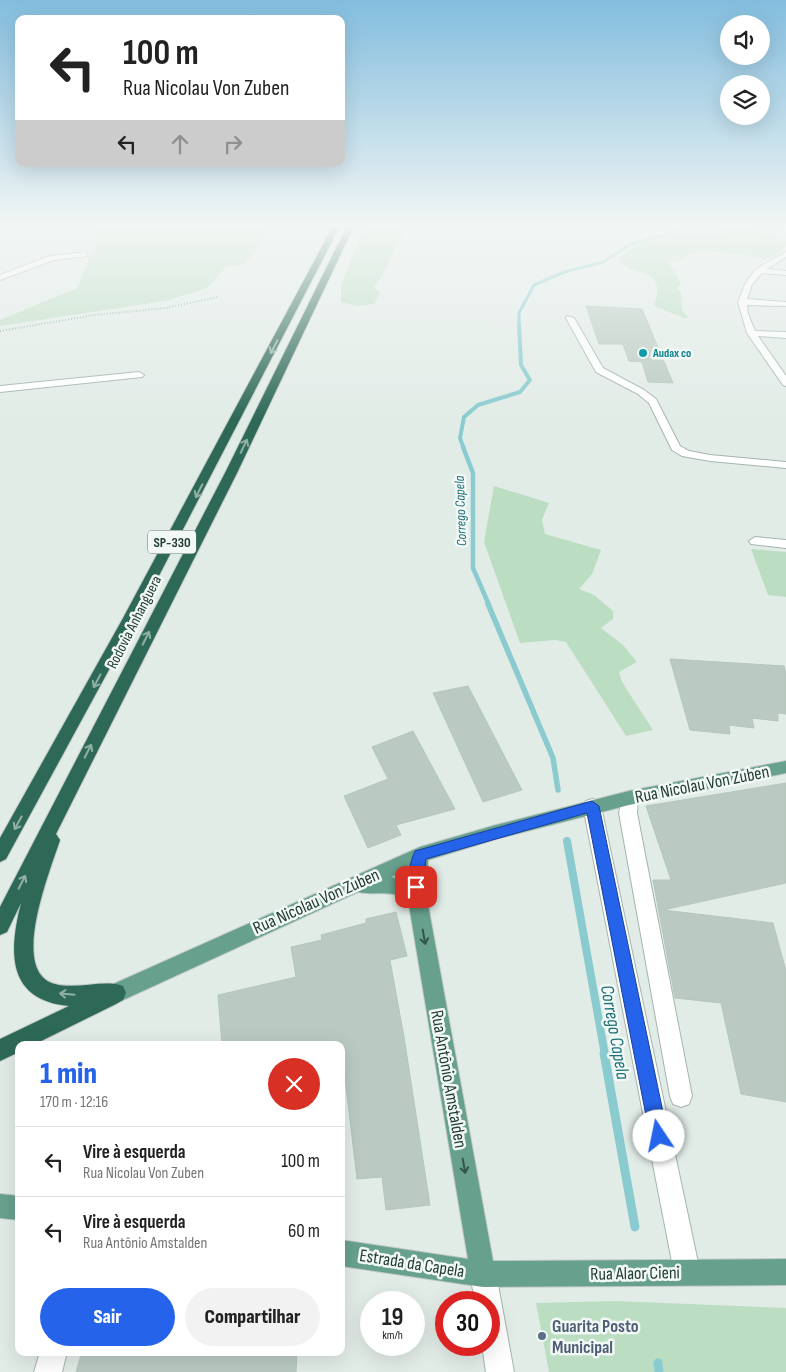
<!DOCTYPE html>
<html lang="pt">
<meta charset="utf-8">
<style>
:root{--surface:#fff;--page:#f2f2f2;--text:#222;--muted:#767676;--line:#e0e0e0;--accent:#2563eb}
body{margin:0;font-family:"Sofia Sans Condensed",sans-serif;background:var(--page);color:var(--text);height:100vh;display:flex;flex-direction:column;font-size:19px;white-space:nowrap}
*{box-sizing:border-box;margin:0}
p{font-size:16px;color:var(--muted)}
.icon{flex:none;width:28px;height:28px;fill:none;stroke:currentColor;stroke-width:2;stroke-linecap:round;stroke-linejoin:round}
.map{position:relative;flex:1;overflow:hidden}
.details{position:absolute;left:15px;top:1041px;width:330px;height:315px;display:flex;flex-direction:column;background:var(--surface);border-radius:10px;box-shadow:0 5px 20px #0002}
.details>*{flex:none}
.top-card{position:absolute;left:15px;top:15px;width:330px;height:152px;border-radius:10px;box-shadow:0 5px 20px #0002;background:#fff;color:var(--text);overflow:hidden}
.tools{position:absolute;left:720px;top:15px;display:grid;gap:10px}
.tools a{display:grid;place-items:center;width:50px;height:50px;border-radius:50%;background:var(--surface);box-shadow:0 5px 20px #0002;font-size:25px}
.speed{position:absolute;left:360px;top:1291px;display:flex;gap:10px;font-size:25px;font-weight:700;text-align:center}
.speed>*{display:grid;place-content:center;width:65px;height:65px;border-radius:50%;background:var(--surface);box-shadow:0 5px 20px #0002;line-height:1}
.speed small{font-size:12px;font-weight:400}
.speed .limit{border:8px solid #d22;background:#fff;color:#111}
.pin{position:absolute;display:grid;place-items:center;width:42px;height:42px;color:#fff;margin:-21px;border-radius:10px;box-shadow:0 2px 8px #0006}
.me{position:absolute;width:55px;margin:-28px;rotate:349deg;stroke-linejoin:round;filter:drop-shadow(0 0 4px #0008)}
.turn{display:flex;align-items:center;gap:18px;height:105px;padding:0 25px;font-size:22px}
.turn .icon{width:65px;height:65px;stroke-width:2.5}
.turn b{display:block;font-size:35px;line-height:42px}
.lanes{display:flex;align-items:center;height:48px;padding:0 25px;background:#0003;justify-content:center;gap:25px;direction:ltr}
.lanes .off{opacity:.35}
.round{display:grid;place-items:center;flex:none;width:52px;height:52px;border-radius:26px;background:var(--page)}
.headline{display:flex;align-items:center;justify-content:space-between;height:85px;padding:0 25px}
h1{font-size:30px;font-weight:800;line-height:38px;color:var(--accent)}
.button{display:flex;gap:10px;margin-top:auto;padding:10px 25px}
.button a{flex:1;height:58px;border-radius:30px;background:var(--accent);color:#fff;font-size:20px;font-weight:800;line-height:58px;text-align:center}
.button a+a{background:var(--page);color:var(--text)}
ul{padding:0;list-style:none}
li{display:flex;align-items:center;gap:15px;height:70px;padding:0 25px;border-top:1px solid var(--line)}
li div{flex:1}
li b{display:block;font-size:19px}
li em{font-style:normal}
.map>svg:first-child{display:block}
</style>
<div class="map">
<svg width="786" height="1372" viewBox="0 0 786 1372">
<rect width="100%" height="100%" fill="#e2ece7"/>
<g fill="#bbddc2">
<path d="M93 226H273L245 264 226 267 207 288 165 301 0 326V320L77 288 97 241Z"/>
<path d="M365 226H408C404 236 396 244 393 253 387 265 383 276 374 287L380 293 374 304 357 306 341 302V285Z"/>
<path d="M707 226H743L784 239 786 241V246L776 255 764 260 743 254 703 251 688 254 679 261 668 262 681 283 677 288 681 293 682 310 689 318H684L654 306C665 273 647 276 623 265L619 259 630 248 649 239 685 234 714 235 723 233 719 229Z"/>
<path d="M494 486 549 503 542 520 545 534 601 550 592 574 579 589 594 595 613 611V619L601 628 623 645 637 662 619 672 622 682 653 730 626 736 566 642 555 640 520 643 484 542Z"/>
<path d="M751 549 786 552V597L768 595Z"/>
<path d="M615 1301 786 1308V1372H549L536 1303Z"/>
</g>
<g fill="none" stroke-linecap="round" stroke-linejoin="round">
<path stroke="#8acbd0" stroke-width="3" d="M519 325V313L534 285 564 272 603 262 629 245 692 226"/>
<path stroke="#8acbd0" stroke-width="4" d="M464 449 460 438 464 417 478 405 520 392 530 380 521 365 519 324"/>
<path stroke="#8acbd0" stroke-width="4.5" d="M463 447 473 473V568L489 605"/>
<path stroke="#8acbd0" stroke-width="5.5" d="M488 604 553 758 558 790"/>
<path stroke="#8acbd0" stroke-width="8" d="M567 841 605 1055"/>
<g stroke="#8acbd0" stroke-width="9">
<path d="M604 1053 635 1227"/>
<path d="M658 1363 659 1372"/>
</g>
</g>
<g fill="#bacac2" stroke="#b4c6bd">
<path d="M586 306 642 309 673 383 648 382 642 362 629 361 623 344H599Z"/>
<path d="M670 659 784 666 786 674V714L778 713V721L752 718 754 728 729 725 730 734 690 730Z"/>
<path d="M468 686 522 790 483 802 433 693Z"/>
<path d="M413 731 455 809 396 825 401 835 368 848 344 796 388 779 372 747Z"/>
<path d="M786 783V883L663 910 773 923 786 971V1102L741 1094 721 1003 675 998 653 880H671L646 806Z"/>
<path d="M396 912 407 956 390 960 404 1037 430 1205 386 1210 382 1177 357 1179 341 1045H222L218 995 296 977 291 947 322 940 321 935 366 923V919Z"/>
<path d="M82 1352H297L296 1372H76Z"/>
</g>
<g fill="none" stroke-linecap="round" stroke-linejoin="round">
<g stroke="#a5b4ae" stroke-width="2">
<g id="minor">
<path d="M0 226H17L0 230Z"/>
<path d="M85 252 88 256 54 260 0 280V275L50 256Z"/>
<path d="M786 252V257L767 269 786 271V275L762 273 752 284 747 299 786 302V306L747 305 748 314 755 331 786 332V338L758 336 786 376V386L783 385 747 333 738 302 745 284 756 269Z"/>
<path d="M567 316 574 318 603 368 644 390 656 399 680 446 689 451 710 455 786 462V468L710 461 682 456 672 450 649 403 638 394 596 372 566 318Z"/>
<path d="M139 372 144 375 142 377 0 392V386Z"/>
<path d="M755 537 786 540V548L751 544 749 541Z"/>
<path d="M629 791 635 793 638 798 637 813 692 1096 689 1104 681 1107 673 1104 670 1096 619 813 623 793Z"/>
<path d="M592 799 598 801 601 806 700 1272 696 1281 687 1285 678 1281 674 1272 583 806 586 801Z"/>
<path d="M483 1261 492 1265 496 1274 514 1372H486L482 1345H489V1302H475L470 1274 474 1265Z"/>
<path d="M40 1352H67L62 1372H34Z"/>
</g>
</g>
<g stroke="#c1c9c6" stroke-width="2">
<g id="major">
<path d="M786 761V773L629 805 496 839 428 860 426 894 493 1261 786 1259V1285L483 1287 341 1266V1240L468 1259 408 899C388 889 376 896 358 892L123 1000 116 1003 109 1000 106 993 109 986 420 847 496 825 629 791ZM408 869V882L391 877Z"/>
<path d="M0 1194 19 1196V1220L0 1218Z"/>
</g>
</g>
<g stroke="#c1c9c6" stroke-width="2">
<g id="highway">
<path d="M333 226H340L136 620 6 859 0 862V838L122 620Z"/>
<path d="M347 226H354L238 471 56 834 60 840C51 869 8 972 55 984 77 990 104 979 123 986L126 993 123 1000 116 1004 33 1045H19V1052L0 1061V1039L69 1006C6 1000 9 951 21 903L7 932 0 935V907L226 471Z"/>
</g>
</g>
<path stroke="#83af9e" stroke-width="2" stroke-dasharray="1 2" stroke-linecap="butt" d="M0 331 95 315 166 308 218 297"/>
<use href="#minor" fill="#fff" fill-rule="evenodd"/>
<use href="#major" fill="#67a18e" fill-rule="evenodd"/>
<use href="#highway" fill="#2e6958" fill-rule="evenodd"/>
</g>
<defs><path id="oneway-shaft" d="M-6 0H5M1.5-3L5.5 0L1.5 3" fill="none" stroke-width="1.6" stroke-linecap="round" stroke-linejoin="round" transform="scale(1.25)"/></defs>
<g stroke="#90b0a6">
<use href="#oneway-shaft" transform="translate(274 347) rotate(117)"/>
<use href="#oneway-shaft" transform="translate(244 446) rotate(-64)"/>
<use href="#oneway-shaft" transform="translate(199 491) rotate(117)"/>
<use href="#oneway-shaft" transform="translate(146 638) rotate(-63)"/>
<use href="#oneway-shaft" transform="translate(97 681) rotate(118)"/>
<use href="#oneway-shaft" transform="translate(88 751) rotate(-63)"/>
<use href="#oneway-shaft" transform="translate(18 823) rotate(119)"/>
<use href="#oneway-shaft" transform="translate(22 882) rotate(-63)"/>
<use href="#oneway-shaft" transform="translate(67 994) rotate(-175)"/>
</g>
<g stroke="#33564a">
<use href="#oneway-shaft" transform="translate(424 937) rotate(80)"/>
<use href="#oneway-shaft" transform="translate(464 1166) rotate(80)"/>
</g>
<linearGradient id="sky" x2="0" y2="1"><stop stop-color="#82bdde"/><stop offset="0.54" stop-color="#f2f6f4"/><stop offset="1" stop-color="#f2f6f4" stop-opacity="0"/></linearGradient>
<rect width="786" height="418" fill="url(#sky)"/>
<path fill="#2563eb" stroke="#184099" d="M592 801 599 806 668 1136 665 1143 659 1145 653 1143 650 1136 587 813 426 859 422 892 416 893 411 892C406 880 410 862 415 851Z"/>
<circle fill="#0f9aa8" stroke="#f2f8f5" stroke-width="2" cx="643" cy="353" r="5"/>
<circle fill="#5c6f8a" stroke="#f2f8f5" stroke-width="2" cx="542" cy="1336" r="5"/>
<g text-anchor="middle" stroke-width="5" stroke-linejoin="round" paint-order="stroke">
<g font-size="12" font-weight="bold" fill="#0d838f" stroke="#f2f8f5" text-anchor="start">
<text x="653" y="357">Audax co</text>
</g>
<g font-size="14" font-style="italic" fill="#1d7078" stroke="#f2f8f5">
<text transform="translate(460 511) rotate(-92)" y="5">Corrego Capela</text>
</g>
<rect fill="#f2f8f5" stroke="#60756e" stroke-width="1" x="148" y="530.5" width="48" height="23" rx="4"/>
<g font-size="14" font-weight="bold" fill="#223d34">
<text x="172" y="547">SP-330</text>
</g>
<g font-size="15" fill="#223d34" stroke="#f2f8f5">
<text transform="translate(134 622) rotate(-63)" y="5">Rodovia Anhanguera</text>
</g>
<g font-size="18" fill="#223d34" stroke="#f2f8f5">
<text transform="translate(702 784) rotate(-11)" y="6">Rua Nicolau Von Zuben</text>
<text transform="translate(316 901) rotate(-24)" y="6">Rua Nicolau Von Zuben</text>
<text transform="translate(449 1079) rotate(80)" y="6">Rua Antônio Amstalden</text>
<text transform="translate(412 1263) rotate(9)" y="6">Estrada da Capela</text>
<text transform="translate(635 1273) rotate(-1)" y="6">Rua Alaor Cieni</text>
</g>
<g font-size="18" font-weight="bold" fill="#4e5e75" stroke="#f2f8f5" text-anchor="start">
<text x="552" y="1332">Guarita Posto<tspan x="552" dy="21">Municipal</tspan></text>
</g>
<g font-size="19" font-style="italic" fill="#1d7078" stroke="#f2f8f5">
<text transform="translate(616 1032) rotate(80)" y="7">Corrego Capela</text>
</g>
</g>
</svg>
<div class="tools">
<a><svg class="icon" aria-label="sound" viewBox="0 0 24 24"><path d="M4 9h4l5-4v14l-5-4H4zM17 9q2 3 0 6"/></svg></a>
<a><svg class="icon" aria-label="layers" viewBox="0 0 24 24"><path d="M12 4l9 5-9 5-9-5zM3 14l9 5 9-5"/></svg></a>
</div>
<div class="speed"><div>19<small>km/h</small></div><div class="limit">30</div></div>
<div class="pin" style="left:416px;top:887px;background:#d93025"><svg class="icon" aria-label="arrive" viewBox="0 0 24 24"><path d="M6 21V4h12l-3 4 3 4H6"/></svg></div>
<svg class="me" style="left:659px;top:1136px" viewBox="-20 -20 40 40"><circle r="19" fill="#fff"/><path d="M0-13L10 11 0 6-10 11z" fill="#2563eb"/></svg>
<div class="top-card">
<div class="turn"><svg class="icon" aria-label="left" viewBox="0 0 24 24"><path d="M17 20v-9H6M10 6l-5 5 5 5"/></svg><div><b>100 m</b>Rua Nicolau Von Zuben</div></div>
<div class="lanes"><svg class="icon" aria-label="left" viewBox="0 0 24 24"><path d="M17 20v-9H6M10 6l-5 5 5 5"/></svg><svg class="icon off" aria-label="ahead" viewBox="0 0 24 24"><path d="M12 20V5M6 11l6-6 6 6"/></svg><svg class="icon off" aria-label="right" viewBox="0 0 24 24"><path d="M7 20v-9h11M14 6l5 5-5 5"/></svg></div>
</div>
<section class="details">
<div class="headline"><div><h1>1 min</h1><p>170 m · 12:16</p></div><a class="round" style="background:#d93025;color:#fff"><svg class="icon" aria-label="close" viewBox="0 0 24 24"><path d="M6 6l12 12M18 6L6 18"/></svg></a></div>
<ul>
<li><svg class="icon" aria-label="left" viewBox="0 0 24 24"><path d="M17 20v-9H6M10 6l-5 5 5 5"/></svg><div><b>Vire à esquerda</b><p>Rua Nicolau Von Zuben</p></div><em>100 m</em></li>
<li><svg class="icon" aria-label="left" viewBox="0 0 24 24"><path d="M17 20v-9H6M10 6l-5 5 5 5"/></svg><div><b>Vire à esquerda</b><p>Rua Antônio Amstalden</p></div><em>60 m</em></li>
</ul>
<div class="button"><a>Sair</a><a>Compartilhar</a></div>
</section>
</div>
